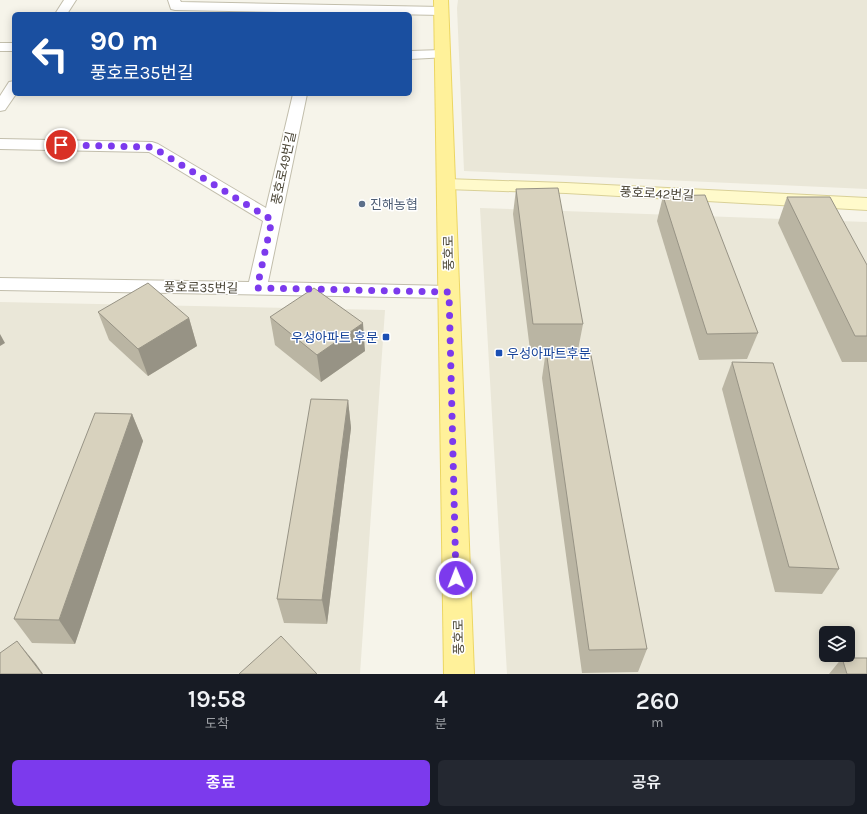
<!DOCTYPE html>
<html lang="ko">
<meta charset="utf-8">
<style>
:root{--surface:#171b24;--page:#242831;--text:#f1f3f6;--muted:#9ea1a6;--accent:#7c3aed}
body{margin:0;font-family:Karla,"Noto Sans KR",sans-serif;background:var(--page);color:var(--text);height:100vh;display:flex;flex-direction:column;font-size:15px;white-space:nowrap}
*{box-sizing:border-box;margin:0}
p{font-size:13px;color:var(--muted)}
.icon{flex:none;width:22px;height:22px;fill:none;stroke:currentColor;stroke-width:2;stroke-linecap:round;stroke-linejoin:round}
.map{position:relative;height:674px;overflow:hidden}
.panel{display:flex;flex-direction:column;background:var(--surface);flex:1}
.panel>*{flex:none}
.hud{position:absolute;left:12px;top:12px;width:400px;height:84px;border-radius:6px;box-shadow:0 2px 10px #0003;background:#1a4fa0;color:#fff;overflow:hidden}
.fabs{position:absolute;left:819px;top:626px;display:grid;gap:8px}
.fabs a{display:grid;place-items:center;width:36px;height:36px;border-radius:6px;background:var(--surface);box-shadow:0 2px 10px #0003;font-size:20px}
.pin{position:absolute;display:grid;place-items:center;width:34px;height:34px;color:#fff;margin:-17px;border:2px solid #fff;border-radius:50%;box-shadow:0 1px 4px #0007}
.me{position:absolute;width:44px;margin:-22px;rotate:359deg;stroke-linejoin:round;filter:drop-shadow(0 0 3px #0008)}
.turn{display:flex;align-items:center;gap:14px;height:84px;padding:0 12px;font-size:18px}
.turn .icon{width:52px;height:52px;stroke-width:2.5}
.turn b{display:block;font-size:28px;line-height:34px}
.eta{display:flex;justify-content:space-evenly;align-items:center;height:68px;text-align:center}
.eta b{font-size:24px;font-weight:600;line-height:28px}
.button{display:flex;gap:8px;margin-top:auto;padding:8px 12px}
.button a{flex:1;height:46px;border-radius:6px;background:var(--accent);color:#fff;font-size:16px;font-weight:600;line-height:46px;text-align:center}
.button a+a{background:var(--page);color:var(--text)}
.map>svg:first-child{display:block}
</style>
<div class="map">
<svg width="867" height="674" viewBox="0 0 867 674">
<rect width="100%" height="100%" fill="#f6f4ea"/>
<g fill="#eae7d8" fill-rule="evenodd">
<path d="M458 0H867V189L464 171 457 8Z"/>
<path d="M480 208 867 222V674H507ZM826 633H848V655H826Z"/>
<path d="M0 302 385 310 360 674H0Z"/>
</g>
<g fill="none" stroke-linecap="round" stroke-linejoin="round">
<g stroke="#c2beac" stroke-width="2">
<g id="street">
<path d="M64 0H76L67 14H55Z"/>
<path d="M168 0H180L181 2 442 7 446 8 448 11 446 14 442 15 175 10 171 9Z"/>
<rect x="0" y="43" width="14" height="8"/>
<path d="M443 50 448 51 450 54 448 57 410 59V51Z"/>
<path d="M14 81V94H16L5 110 0 111V96L9 82Z"/>
<path d="M293 94H307L268 282 449 286 456 287 458 292 456 297 449 298 0 290V278L249 282 263 221 149 152 0 149V139L152 142 158 144 266 208Z"/>
</g>
</g>
<g stroke="#d9d097" stroke-width="2">
<path id="secondary" d="M446 179 566 183 867 198V210L566 193 446 189 440 188 437 184 440 180Z"/>
</g>
<g stroke="#ecd662" stroke-width="2">
<path id="primary" d="M434 0H448L474 674H444Z"/>
</g>
<use href="#street" fill="#fff" fill-rule="evenodd"/>
<use href="#secondary" fill="#fffacb" fill-rule="evenodd"/>
<use href="#primary" fill="#fff19a" fill-rule="evenodd"/>
</g>
<g fill="#bab5a3">
<path d="M516 189 583 324 578 350 647 649 638 672 582 673 542 378 546 350H530L513 214Z"/>
<path d="M663 196 758 333 747 359 699 360 657 221Z"/>
<path d="M787 197 867 265V362H842L778 223Z"/>
<path d="M98 312 189 318 197 346 148 376 109 340Z"/>
<path d="M270 317 365 351 321 382 275 345Z"/>
<path d="M732 362 839 569 822 594 775 592 722 389Z"/>
<path d="M348 400 351 428 327 624 284 623 277 599Z"/>
<path d="M132 414 143 441 75 644 32 643 14 619Z"/>
<path d="M842 658 867 674H829Z"/>
</g>
<g fill="#979385">
<path d="M189 318 197 346 148 376 138 349Z"/>
<path d="M363 323 365 351 321 382 317 355Z"/>
<path d="M0 334 5 343 0 346Z"/>
<path d="M348 400 351 428 327 624 322 600Z"/>
<path d="M132 414 143 441 75 644 59 620Z"/>
<path d="M17 641 36 664 43 674H42Z"/>
</g>
<g fill="#d8d2be" stroke="#979385">
<path d="M558 188 583 324H533L516 189Z"/>
<path d="M705 195 758 333 707 334 663 196Z"/>
<path d="M787 197H830L867 265V336H855Z"/>
<path d="M148 283 189 318 138 349 98 312Z"/>
<path d="M314 288 363 323 317 355 270 317Z"/>
<path d="M546 350H590L647 649 589 650Z"/>
<path d="M732 362 773 363 839 569 789 567Z"/>
<path d="M311 399 348 400 322 600 277 599Z"/>
<path d="M95 413 132 414 59 620 14 619Z"/>
<path d="M281 636 317 674H239Z"/>
<path d="M17 641 42 674H0V653Z"/>
<path d="M842 658H867V674H847Z"/>
</g>
<g fill="none" stroke-linecap="round" stroke-linejoin="round">
<path stroke="#7c3aed" stroke-width="7" stroke-dasharray="0 12.6" d="M61 145 152 147 272 220 257 288 449 292 456 578"/>
</g>
<circle fill="#5c6f8a" stroke="#fff" stroke-width="1.5" cx="362" cy="204" r="4"/>
<g fill="#1a4fb4" stroke="#fff" stroke-width="1.5">
<rect x="382" y="333" width="8" height="8" rx="2"/>
<rect x="495" y="349" width="8" height="8" rx="2"/>
</g>
<g text-anchor="middle" stroke-width="3" stroke-linejoin="round" paint-order="stroke">
<g font-size="13" fill="#4b4637" stroke="#fff">
<text transform="translate(283 168) rotate(-78)" y="5">풍호로49번길</text>
<text transform="translate(657 193) rotate(3)" y="5">풍호로42번길</text>
<text transform="translate(448 253) rotate(-91)" y="5">풍호로</text>
<text transform="translate(201 287) rotate(1)" y="5">풍호로35번길</text>
<text transform="translate(458 637) rotate(-91)" y="5">풍호로</text>
</g>
<g font-size="13" fill="#4e5e75" stroke="#fff" text-anchor="start">
<text x="370" y="209">진해농협</text>
</g>
<g font-size="13" fill="#164399" stroke="#fff" text-anchor="end">
<text x="378" y="342">우성아파트 후문</text>
<text x="507" y="358" text-anchor="start">우성아파트후문</text>
</g>
</g>
</svg>
<div class="fabs">
<a><svg class="icon" aria-label="layers" viewBox="0 0 24 24"><path d="M12 4l9 5-9 5-9-5zM3 14l9 5 9-5"/></svg></a>
</div>
<div class="pin" style="left:61px;top:145px;background:#d93025"><svg class="icon" aria-label="arrive" viewBox="0 0 24 24"><path d="M6 21V4h12l-3 4 3 4H6"/></svg></div>
<svg class="me" style="left:456px;top:578px" viewBox="-20 -20 40 40"><circle r="17" fill="#7c3aed" stroke="#fff" stroke-width="3"/><path d="M0-11L8 9 0 5-8 9z" fill="#fff"/></svg>
<div class="hud">
<div class="turn"><svg class="icon" aria-label="left" viewBox="0 0 24 24"><path d="M17 20v-9H6M10 6l-5 5 5 5"/></svg><div><b>90 m</b>풍호로35번길</div></div>
</div>
</div>
<section class="panel">
<div class="eta">
<div><b>19:58</b><p>도착</p></div>
<div><b>4</b><p>분</p></div>
<div><b>260</b><p>m</p></div>
</div>
<div class="button"><a>종료</a><a>공유</a></div>
</section>
